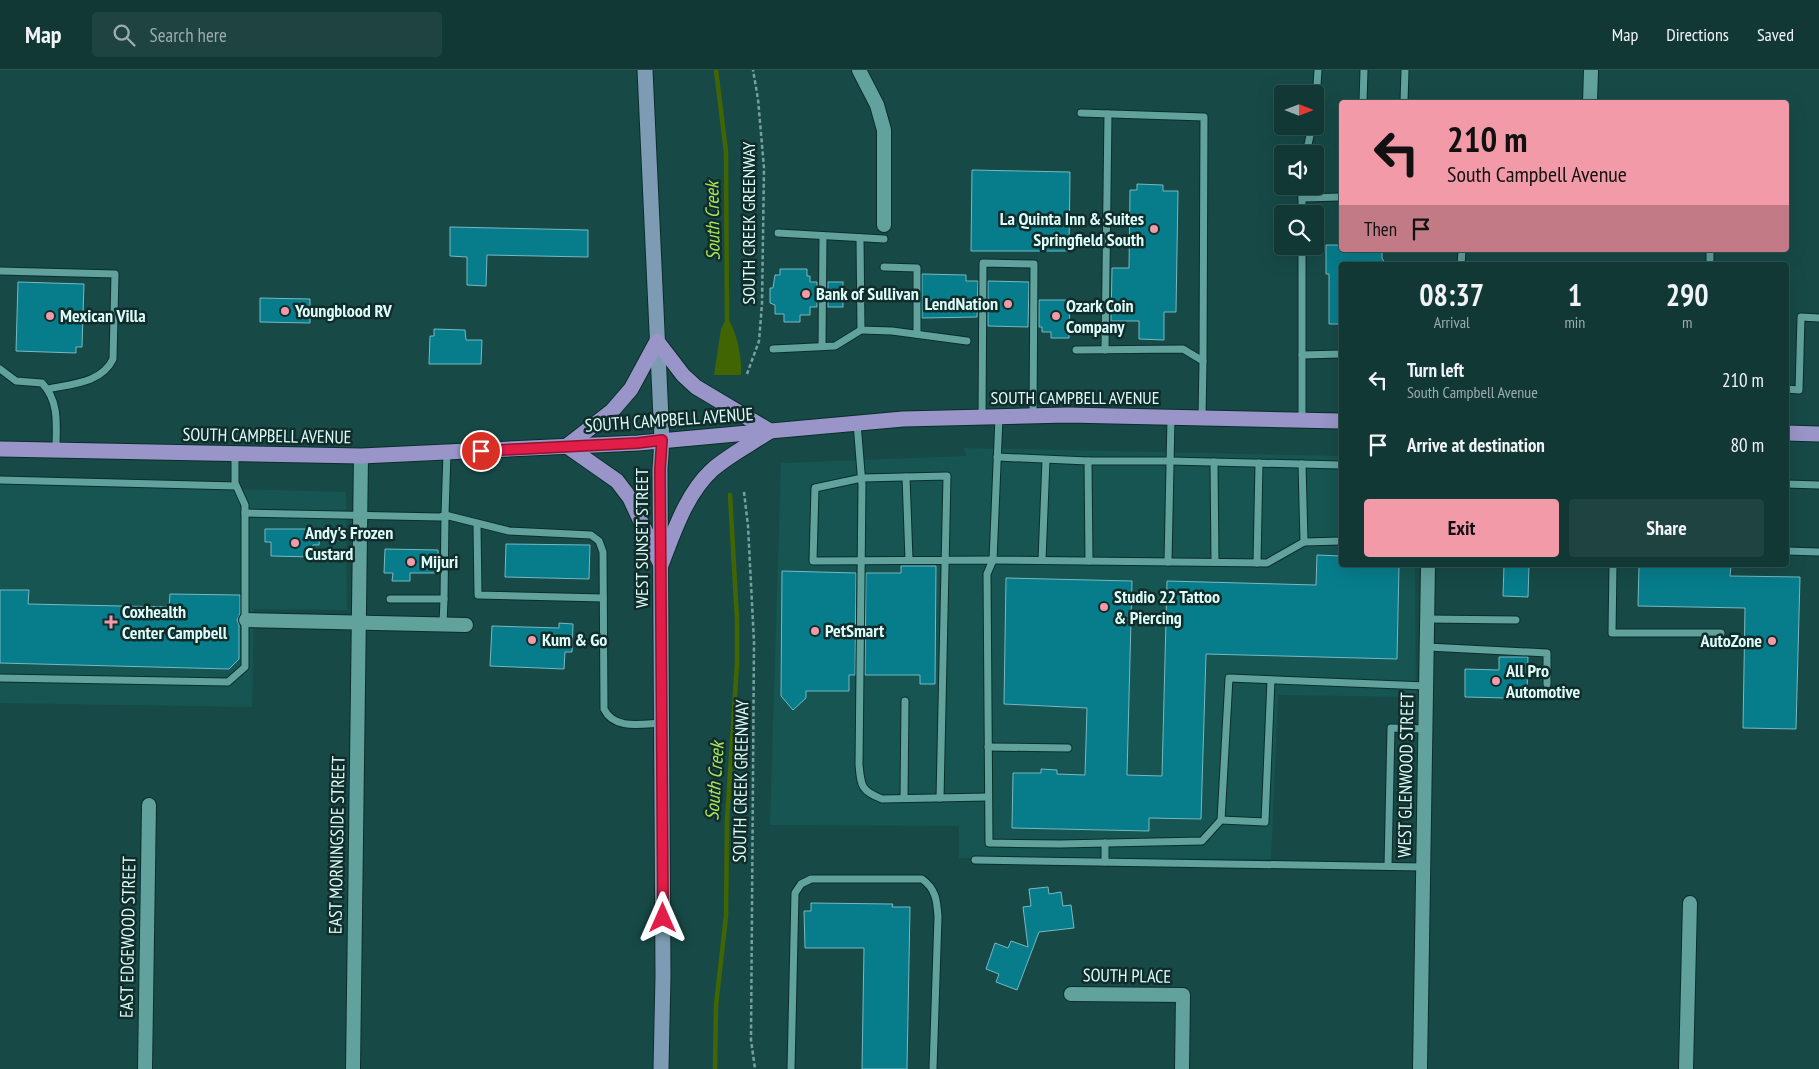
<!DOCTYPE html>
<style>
:root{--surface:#113835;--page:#1e4341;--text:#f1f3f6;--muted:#9cacad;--line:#305250;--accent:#f39aa8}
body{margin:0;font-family:"PT Sans Narrow",sans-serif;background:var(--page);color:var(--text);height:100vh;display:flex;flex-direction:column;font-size:19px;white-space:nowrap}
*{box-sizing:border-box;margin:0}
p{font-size:16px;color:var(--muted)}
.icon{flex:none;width:28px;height:28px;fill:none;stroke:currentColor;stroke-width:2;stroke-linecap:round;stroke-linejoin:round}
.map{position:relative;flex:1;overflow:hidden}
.sheet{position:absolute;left:1339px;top:192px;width:450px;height:305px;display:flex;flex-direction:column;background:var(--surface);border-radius:5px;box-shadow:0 5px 20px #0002,0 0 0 1px var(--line)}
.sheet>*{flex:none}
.hud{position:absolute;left:1339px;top:30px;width:450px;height:152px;border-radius:5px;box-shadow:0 5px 20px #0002,0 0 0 1px var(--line);background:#f39aa8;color:#111;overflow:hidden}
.needle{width:32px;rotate:90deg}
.fabs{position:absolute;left:1274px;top:15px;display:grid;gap:10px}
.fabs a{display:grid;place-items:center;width:50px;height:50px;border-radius:5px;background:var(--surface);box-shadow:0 5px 20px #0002,0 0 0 1px var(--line);font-size:25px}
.pin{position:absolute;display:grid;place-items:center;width:42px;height:42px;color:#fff;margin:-21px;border:2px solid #fff;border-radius:50%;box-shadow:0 1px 5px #0007}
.me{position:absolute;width:55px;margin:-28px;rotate:0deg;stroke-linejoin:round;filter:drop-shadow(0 0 4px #0008)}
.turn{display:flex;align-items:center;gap:18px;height:105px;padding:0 25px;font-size:22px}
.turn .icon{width:65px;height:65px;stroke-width:2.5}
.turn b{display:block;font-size:35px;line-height:42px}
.then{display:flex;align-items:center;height:48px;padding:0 25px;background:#0003;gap:10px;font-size:19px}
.eta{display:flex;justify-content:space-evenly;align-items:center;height:85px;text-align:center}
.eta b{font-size:30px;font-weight:600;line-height:35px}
.cta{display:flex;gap:10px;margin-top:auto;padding:10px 25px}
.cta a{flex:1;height:58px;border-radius:5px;background:var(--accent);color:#111;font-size:20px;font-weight:600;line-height:58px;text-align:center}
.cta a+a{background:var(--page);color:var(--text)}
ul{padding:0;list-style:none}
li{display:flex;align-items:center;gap:15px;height:65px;padding:0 25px}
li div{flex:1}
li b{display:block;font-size:19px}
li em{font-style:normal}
header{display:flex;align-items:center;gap:30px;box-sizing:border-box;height:70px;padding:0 25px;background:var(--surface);border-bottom:1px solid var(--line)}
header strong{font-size:24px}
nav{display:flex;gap:28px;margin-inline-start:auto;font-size:18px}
.search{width:350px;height:45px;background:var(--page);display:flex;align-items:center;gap:12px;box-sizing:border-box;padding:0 18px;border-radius:5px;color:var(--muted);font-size:19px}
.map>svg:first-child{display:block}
</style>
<header>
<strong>Map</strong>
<div class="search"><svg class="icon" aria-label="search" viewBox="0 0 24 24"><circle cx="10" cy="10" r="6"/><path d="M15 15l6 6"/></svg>Search here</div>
<nav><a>Map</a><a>Directions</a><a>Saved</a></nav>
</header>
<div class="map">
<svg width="1819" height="999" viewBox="0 0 1819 999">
<rect width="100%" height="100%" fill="#174a47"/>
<g fill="#165552">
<path d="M964 378 1341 386V495H1415L1416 627 1278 625 1271 789 959 788V756L770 755 781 393 966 386Z"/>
<path d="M0 413 346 422 347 540 254 539 252 637 0 633Z"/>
</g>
<path fill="#416502" d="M727 247C737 262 742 287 741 305H714L721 259Z"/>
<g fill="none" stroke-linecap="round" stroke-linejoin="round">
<g stroke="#416502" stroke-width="4.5">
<path d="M716 0 726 82 727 251"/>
<path d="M715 999 716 935 726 846 727 750 737 593V550L730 425"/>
</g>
</g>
<g fill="#077d8c" stroke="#77b8c3">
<path d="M972 100 1070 102 1069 181H971Z"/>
<path d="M1137 114 1163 115V121H1178L1176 242H1164V270L1139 269V251H1111L1112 198H1129L1130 120H1137Z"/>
<path d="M450 157 588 160V187L487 185 486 216 467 215V187L450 186Z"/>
<path d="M1326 175H1341V180H1382V188L1386 195H1341V254H1329V204H1326Z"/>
<path d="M780 199H807V206H810V212H817V237H810V245H800V252H784V244H775V235L770 233V218H773L775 205H780Z"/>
<path d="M922 204 966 205V211H978L977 247 922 248Z"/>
<path d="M988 211 1029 212 1028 257 988 256Z"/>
<path d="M18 212 84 214 82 277H76V283L16 281Z"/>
<rect x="828" y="212" width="15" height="25"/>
<path d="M260 228 310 229V253L260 252Z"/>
<path d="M1039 230H1070L1069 268H1051V262H1042V257H1039Z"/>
<path d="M434 259 465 260 466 270H482L481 294H429L430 266H434Z"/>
<path d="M265 459H320L319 475H313L312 487 271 486V472H265Z"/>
<path d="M506 474 590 475 589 509 505 507Z"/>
<path d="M385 479 438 480V503H410V511H392L393 503H384Z"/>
<path d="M1317 485 1341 486V495H1399L1397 589 1206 584 1201 749 1149 748V761L1012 758 1013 703H1041V699L1057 700V704L1085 705 1087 638 1004 634 1006 508 1132 511 1127 705 1162 706 1167 511 1316 515Z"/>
<path d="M1504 495H1529L1528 527 1503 526Z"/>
<path d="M1639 495H1731L1730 506 1800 507 1796 659 1743 658 1745 538 1638 536Z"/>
<path d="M901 496H936L935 614H920V605H865L866 503H901Z"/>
<path d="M782 501 856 503 855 605H849V621H806V628L793 640 781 626Z"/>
<path d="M0 520H29L28 534 169 537 170 524 240 525V544L237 550 239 555V589L229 599 0 593Z"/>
<path d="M559 553 573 554 572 582H565L564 599 490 596 492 556 559 558Z"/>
<path d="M1499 587H1528L1527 623 1507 622V628L1465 627V599L1499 600Z"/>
<path d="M1048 817 1049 824 1061 822 1063 836 1071 835 1074 858 1039 862 1017 920 996 912 999 904 986 899 995 873 1008 878 1011 871 1028 877 1023 837 1031 836 1029 819Z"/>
<path d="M811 833 893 834 892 837H910L907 999H862L864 878H805L804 841H811Z"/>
</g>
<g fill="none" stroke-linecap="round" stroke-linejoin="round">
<g stroke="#0a2e2c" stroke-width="9">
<g id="lane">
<path d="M1363 32 1364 0"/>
<path d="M1404 32 1405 0"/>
<path d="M1081 43 1204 47 1203 291"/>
<path d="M1315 45 1318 0"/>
<path d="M1306 84 1312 56"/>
<path d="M1302 128 1341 127"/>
<path d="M1302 144V116"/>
<path d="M778 163 884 169"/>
<path d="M860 168 861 260 892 261 967 271"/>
<path d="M1461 195 1462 181"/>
<path d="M1710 195V183"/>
<path d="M884 197 917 198V264"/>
<path d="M0 201 115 204 113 289C102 313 71 314 48 319"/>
<path d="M822 276 823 166"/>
<path d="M773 279 835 276 861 260"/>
<path d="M1076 280 1183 279 1203 291 1202 348"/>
<path d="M1105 280 1108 44"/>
<path d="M1302 285 1341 284"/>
<path d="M0 299 16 311 42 313C60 332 56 356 56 380"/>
<path d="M1786 319 1799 320 1801 247 1819 248"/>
<path d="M982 347 983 193 1034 194 1033 346"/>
<path d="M999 347 993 490 1267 493 1304 472 1341 471"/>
<path d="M1302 350V176"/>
<path d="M857 353 862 415 859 695C861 716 861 721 882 729L988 727"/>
<path d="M997 387 1088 391 1089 491"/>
<path d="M1088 391H1170L1341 395"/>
<path d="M1214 392 1215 492"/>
<path d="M1302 394 1304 472"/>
<path d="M906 407 909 490"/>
<path d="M0 410 236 416"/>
<path d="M1786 414 1819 415"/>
<path d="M245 443 440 447 445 445 447 382"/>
<path d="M477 455 478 525 603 528"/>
<path d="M1786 481 1819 482"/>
<path d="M1042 490 1046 390"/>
<path d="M1168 492 1171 347"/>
<path d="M1257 493 1259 393"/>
<path d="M1613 495 1612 563H1721"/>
<path d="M390 529H444L445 445 509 461 591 465 599 471 603 482 604 639C614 660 641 654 661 653"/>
<path d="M1427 549 1516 550"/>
<path d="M443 554 444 529"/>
<path d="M1427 577 1547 583V614"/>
<path d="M0 608 228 612 245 597V435L235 413V384"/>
<path d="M988 677 1068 678"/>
<path d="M904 728 905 631"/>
<path d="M940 728 947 406 862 408 815 418 813 491 993 490 987 504 989 773 1060 774 1202 771 1221 750 1229 608 1426 616"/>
<path d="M1221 750 1265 752 1271 610"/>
<path d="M1105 773V792"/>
<path d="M975 790 1423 797"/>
<path d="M1388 796 1391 658 1425 659"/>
<path d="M791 999 795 823 801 814 811 809H922C936 819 937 831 938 847L933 999"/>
</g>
</g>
<g stroke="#0a2e2c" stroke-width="16">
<g id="street">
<path d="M859 0 877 35 884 60V155"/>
<path d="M1590 32 1591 0"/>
<path d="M246 550 466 555"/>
<path d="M1071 924 1183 925 1182 999"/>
<path d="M145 999 149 735"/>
<path d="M353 999 361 386"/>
<path d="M1420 999 1428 495"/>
<path d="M1686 999 1690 833"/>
</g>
</g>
<g stroke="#0a2e2c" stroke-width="17">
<path id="secondary" d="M645 0 662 370 660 399 663 906 661 999"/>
</g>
<g stroke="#0a2e2c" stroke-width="17">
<g id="primary">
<path d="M657 271 683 305 696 317 770 361C751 374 729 385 712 400 686 424 674 462 661 495L630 428 617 411 567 376 612 341 631 319Z"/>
<path d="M1786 363 1819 364"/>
<path d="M0 379 361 386 638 373 903 349 1068 345 1341 351"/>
</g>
</g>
<g stroke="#77a19e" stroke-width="2.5" stroke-dasharray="4 2.5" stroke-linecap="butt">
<path d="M747 304 759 271 762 234 764 98 758 29 753 0"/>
<path d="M744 422 748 456 754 572 751 970 755 999"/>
</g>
<use href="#lane" stroke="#61a29d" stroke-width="7"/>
<use href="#street" stroke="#61a29d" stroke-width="14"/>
<use href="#secondary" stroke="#7d9cb3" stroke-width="15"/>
<use href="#primary" stroke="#9995c8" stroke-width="15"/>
</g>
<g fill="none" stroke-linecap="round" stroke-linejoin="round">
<g stroke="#92132f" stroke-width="12">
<path id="route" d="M481 381 638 373 662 370 660 399 663 848"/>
</g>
<use href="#route" stroke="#e11d48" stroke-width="9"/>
</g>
<g fill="#f39aa8" stroke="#112d2b" stroke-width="2">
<circle cx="1154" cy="159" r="5"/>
<circle cx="806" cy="224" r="5"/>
<circle cx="1008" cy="234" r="5"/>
<circle cx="285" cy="241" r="5"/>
<circle cx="50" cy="246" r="5"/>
<circle cx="1056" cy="246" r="5"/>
<circle cx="295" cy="473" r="5"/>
<circle cx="411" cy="492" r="5"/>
<circle cx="1104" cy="537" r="5"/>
<path d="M108.5 544.5h5v5h5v5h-5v5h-5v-5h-5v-5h5z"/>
<circle cx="815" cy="561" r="5"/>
<circle cx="532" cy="570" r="5"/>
<circle cx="1772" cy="571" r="5"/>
<circle cx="1496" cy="611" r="5"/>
</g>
<g text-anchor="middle" stroke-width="5" stroke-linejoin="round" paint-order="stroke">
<g font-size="18" font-weight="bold" fill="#dcfcf9" stroke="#112d2b" text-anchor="start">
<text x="1144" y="155" text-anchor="end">La Quinta Inn &amp; Suites<tspan x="1144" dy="21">Springfield South</tspan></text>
<text x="816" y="230">Bank of Sullivan</text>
<text x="998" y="240" text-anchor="end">LendNation</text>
<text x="1066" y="242">Ozark Coin<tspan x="1066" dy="21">Company</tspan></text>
<text x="295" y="247">Youngblood RV</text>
<text x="60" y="252">Mexican Villa</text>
<text x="305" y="469">Andy's Frozen<tspan x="305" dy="21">Custard</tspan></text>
<text x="421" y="498">Mijuri</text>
<text x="1114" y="533">Studio 22 Tattoo<tspan x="1114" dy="21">&amp; Piercing</tspan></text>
<text x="122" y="548">Coxhealth<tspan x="122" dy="21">Center Campbell</tspan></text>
<text x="825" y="567">PetSmart</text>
<text x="542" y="576">Kum &amp; Go</text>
<text x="1762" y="577" text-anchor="end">AutoZone</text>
<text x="1506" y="607">All Pro<tspan x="1506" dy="21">Automotive</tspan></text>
</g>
<g font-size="18" fill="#dcfcf9" stroke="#112d2b">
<text transform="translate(749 153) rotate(-90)" y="6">SOUTH CREEK GREENWAY</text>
<text x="1075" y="334">SOUTH CAMPBELL AVENUE</text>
<text transform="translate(669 350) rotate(-4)" y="6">SOUTH CAMPBELL AVENUE</text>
<text transform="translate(267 366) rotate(1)" y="6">SOUTH CAMPBELL AVENUE</text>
<text transform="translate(642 468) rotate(-90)" y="6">WEST SUNSET STREET</text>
<text transform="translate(1406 705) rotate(-89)" y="6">WEST GLENWOOD STREET</text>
<text transform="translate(741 711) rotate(-89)" y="6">SOUTH CREEK GREENWAY</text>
<text transform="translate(337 775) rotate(-89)" y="6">EAST MORNINGSIDE STREET</text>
<text transform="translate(128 867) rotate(-89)" y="6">EAST EDGEWOOD STREET</text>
<text transform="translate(1127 906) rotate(1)" y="6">SOUTH PLACE</text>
</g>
<g font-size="19" font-style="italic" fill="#a9e759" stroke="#112d2b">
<text transform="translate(712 151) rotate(-91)" y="7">South Creek</text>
<text transform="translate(714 711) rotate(-86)" y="7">South Creek</text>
</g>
</g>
</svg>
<div class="fabs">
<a><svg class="needle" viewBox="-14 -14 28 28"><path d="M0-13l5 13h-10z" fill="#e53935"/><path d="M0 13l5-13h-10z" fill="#9cacad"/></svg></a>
<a><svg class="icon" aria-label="sound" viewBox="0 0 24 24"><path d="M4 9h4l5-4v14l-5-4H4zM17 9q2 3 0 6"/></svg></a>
<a><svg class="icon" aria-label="search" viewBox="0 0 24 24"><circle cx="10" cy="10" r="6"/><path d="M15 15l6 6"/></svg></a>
</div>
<div class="pin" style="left:481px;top:381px;background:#d93025"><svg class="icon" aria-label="arrive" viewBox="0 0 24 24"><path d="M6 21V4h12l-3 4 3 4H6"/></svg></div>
<svg class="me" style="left:663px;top:848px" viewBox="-20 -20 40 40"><path d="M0-17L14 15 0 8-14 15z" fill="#e11d48" stroke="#fff" stroke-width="4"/></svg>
<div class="hud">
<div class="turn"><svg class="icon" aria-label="left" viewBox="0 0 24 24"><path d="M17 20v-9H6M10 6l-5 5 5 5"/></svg><div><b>210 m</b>South Campbell Avenue</div></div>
<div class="then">Then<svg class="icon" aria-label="arrive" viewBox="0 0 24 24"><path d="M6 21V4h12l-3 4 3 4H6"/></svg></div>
</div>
<section class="sheet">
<div class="eta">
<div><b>08:37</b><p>Arrival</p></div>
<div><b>1</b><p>min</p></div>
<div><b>290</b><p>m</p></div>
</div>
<ul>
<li><svg class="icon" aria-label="left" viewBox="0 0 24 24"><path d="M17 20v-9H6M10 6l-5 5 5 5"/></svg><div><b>Turn left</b><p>South Campbell Avenue</p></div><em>210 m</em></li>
<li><svg class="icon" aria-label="arrive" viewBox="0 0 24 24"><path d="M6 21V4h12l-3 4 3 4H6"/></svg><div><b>Arrive at destination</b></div><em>80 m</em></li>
</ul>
<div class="cta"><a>Exit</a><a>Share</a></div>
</section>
</div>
